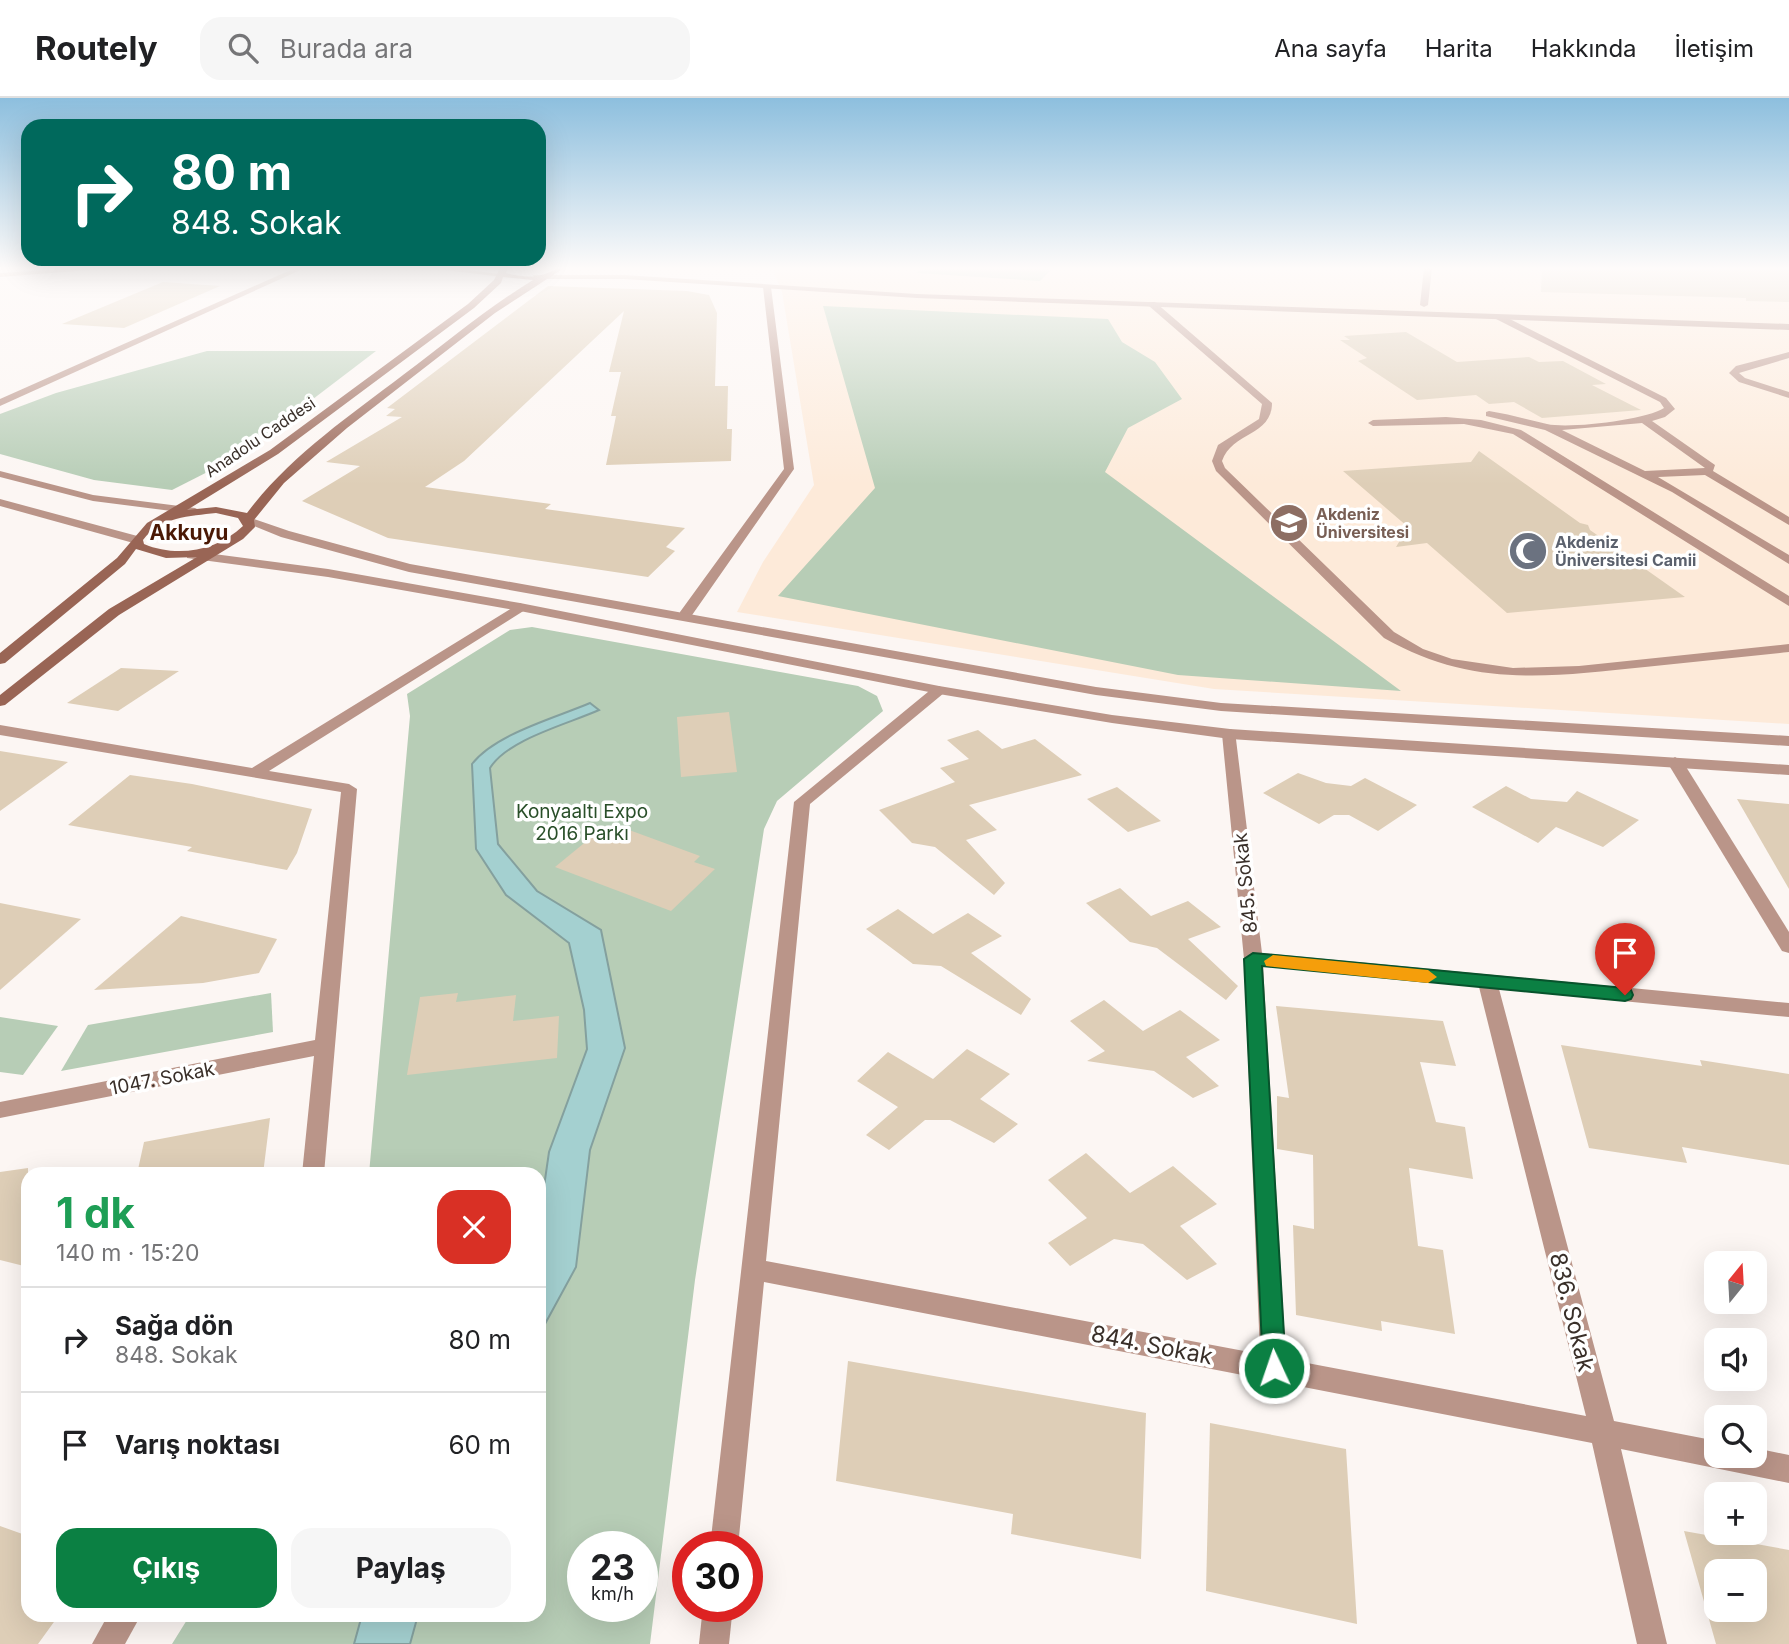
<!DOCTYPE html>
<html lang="tr">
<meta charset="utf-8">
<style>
:root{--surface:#fff;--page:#f6f6f6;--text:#202124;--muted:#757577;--line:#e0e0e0;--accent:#0b8043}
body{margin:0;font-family:Inter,sans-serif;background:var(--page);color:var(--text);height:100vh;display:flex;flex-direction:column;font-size:26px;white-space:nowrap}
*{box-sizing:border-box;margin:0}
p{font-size:23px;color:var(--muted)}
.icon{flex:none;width:38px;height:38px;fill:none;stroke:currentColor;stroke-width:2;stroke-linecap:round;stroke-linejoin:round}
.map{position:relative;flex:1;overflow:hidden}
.drawer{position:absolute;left:21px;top:1069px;width:525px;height:455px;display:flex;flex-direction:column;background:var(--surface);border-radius:21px;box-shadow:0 7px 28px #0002}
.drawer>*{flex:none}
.top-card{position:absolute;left:21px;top:21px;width:525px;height:147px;border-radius:21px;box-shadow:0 7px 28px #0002;background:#00695c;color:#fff;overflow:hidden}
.needle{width:46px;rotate:18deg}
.buttons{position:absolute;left:1704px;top:1153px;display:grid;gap:14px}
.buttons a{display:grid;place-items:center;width:63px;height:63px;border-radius:14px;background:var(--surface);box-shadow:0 7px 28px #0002;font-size:35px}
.speed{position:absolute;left:567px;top:1433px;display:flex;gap:14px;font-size:35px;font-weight:700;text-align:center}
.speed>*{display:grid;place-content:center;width:91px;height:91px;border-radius:50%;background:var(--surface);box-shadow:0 7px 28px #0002;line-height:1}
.speed small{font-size:18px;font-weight:400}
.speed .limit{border:10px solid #d22;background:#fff;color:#111}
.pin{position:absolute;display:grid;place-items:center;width:60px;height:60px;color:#fff;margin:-72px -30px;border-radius:50% 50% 50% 0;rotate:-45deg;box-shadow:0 0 7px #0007}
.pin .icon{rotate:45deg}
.me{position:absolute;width:77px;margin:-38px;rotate:357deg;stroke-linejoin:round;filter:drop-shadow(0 0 5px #0008)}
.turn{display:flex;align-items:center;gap:24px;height:147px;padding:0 35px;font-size:32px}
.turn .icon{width:91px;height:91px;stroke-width:2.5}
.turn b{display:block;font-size:49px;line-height:60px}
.round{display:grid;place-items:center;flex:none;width:74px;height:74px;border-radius:21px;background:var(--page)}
.head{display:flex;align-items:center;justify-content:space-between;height:119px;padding:0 35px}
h1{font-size:42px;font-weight:700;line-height:52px;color:#1e9e55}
.cta{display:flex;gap:14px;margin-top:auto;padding:14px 35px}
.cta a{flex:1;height:80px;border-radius:21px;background:var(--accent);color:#fff;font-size:28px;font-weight:700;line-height:80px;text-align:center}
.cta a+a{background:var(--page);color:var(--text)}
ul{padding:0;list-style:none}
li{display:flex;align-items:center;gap:21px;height:105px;padding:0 35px;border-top:2px solid var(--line)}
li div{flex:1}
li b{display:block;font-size:26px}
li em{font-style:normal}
header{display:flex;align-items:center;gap:42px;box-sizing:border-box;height:98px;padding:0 35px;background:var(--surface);border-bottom:2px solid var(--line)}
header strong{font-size:33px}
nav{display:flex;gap:38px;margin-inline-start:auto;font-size:24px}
.search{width:490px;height:63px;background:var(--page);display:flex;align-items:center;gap:18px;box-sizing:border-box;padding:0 24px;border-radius:21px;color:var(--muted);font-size:26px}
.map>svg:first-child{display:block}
</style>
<header>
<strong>Routely</strong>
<div class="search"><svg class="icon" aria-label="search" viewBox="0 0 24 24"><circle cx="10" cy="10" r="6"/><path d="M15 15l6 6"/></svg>Burada ara</div>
<nav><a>Ana sayfa</a><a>Harita</a><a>Hakkında</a><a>İletişim</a></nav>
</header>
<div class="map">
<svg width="1789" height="1546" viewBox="0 0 1789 1546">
<rect width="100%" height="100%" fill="#fcf6f3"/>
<path fill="#fdead9" d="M772 170H1789V626L1214 591 737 514 763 464 814 387 782 194Z"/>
<g fill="#b7cdb6" fill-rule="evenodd">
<path d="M924 170H1053L1040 183 916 175Z"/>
<path d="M823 208 1108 221 1122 244 1155 264 1182 301 1128 330 1105 374 1401 593 1178 577 778 498 875 390Z"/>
<path d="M207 253H376L237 359 172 392 94 382 0 356V316L56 295Z"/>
<path d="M532 529 858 588 877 598 883 613 777 703 764 731 695 1182 650 1546H172L190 1517H539V1076H369L410 618 407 596 510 532ZM583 1449H642V1508H583Z"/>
<path d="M271 895 273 934 61 973 88 927Z"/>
<path d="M0 919 58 928 23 977 0 974Z"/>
</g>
<g fill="#a4d0d0" stroke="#84a09e" stroke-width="2">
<path d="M590 605 599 612C568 626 508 641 490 670L498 746 537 793 601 832 625 950 590 1052 576 1169 539 1237V1123L549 1054 587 951 584 912 569 845 506 797 476 751 472 666C495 636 555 620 590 605Z"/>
<path d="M362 1517H418L410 1546H354Z"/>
</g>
<g fill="#deceb7" fill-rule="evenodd">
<path d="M1542 170H1789V204L1746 203V200L1541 194Z"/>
<path d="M163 184 220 188 124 230 62 226Z"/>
<path d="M548 188 687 193 709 197 717 215 715 288H728L727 331H732L731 363 606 367 616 318H611L621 274H609L624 213 464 363 425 389 551 406 545 411 685 430 666 449 675 453 648 479 388 440 302 403 360 368 326 364 402 319 386 318 395 311 387 310Z"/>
<path d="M1406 234 1457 264 1529 259 1539 264 1563 263 1606 286 1592 287 1641 312 1542 320 1514 304 1489 306 1476 297 1417 302 1358 263 1367 260 1340 242H1350L1344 238Z"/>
<path d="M1479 353 1580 425 1588 427 1590 432 1685 499 1507 515 1427 445 1396 449 1408 429 1343 373 1471 364Z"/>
<path d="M121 570 179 573 118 613 67 605Z"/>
<path d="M729 614 737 674 681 679 677 619Z"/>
<path d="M978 632 1002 651 1035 641 1082 677 969 707 997 732 966 742 1005 785 994 797 935 749 912 745 879 712 955 684 940 670 969 661 947 642Z"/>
<path d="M0 653 68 664 0 713Z"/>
<path d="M1298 675 1326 685 1351 688 1365 680 1417 707 1378 733 1349 717H1334L1319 726 1263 695Z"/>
<path d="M130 677 192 686 312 711 297 755 287 772 187 753 192 749 68 727Z"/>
<path d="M1506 688 1531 701 1567 704 1577 693 1639 722 1603 749 1556 729 1538 745 1472 709Z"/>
<path d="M1117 689 1161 723 1128 734 1087 701Z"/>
<path d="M1737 701 1789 706V791Z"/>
<path d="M621 729 700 758 694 764 715 771 671 813 555 769 594 737 607 742Z"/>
<path d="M1120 790 1151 818 1188 803 1221 829 1188 841 1238 888 1226 902 1157 850 1130 844 1086 805Z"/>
<path d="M0 805 81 821 0 892Z"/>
<path d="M898 811 933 836 968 815 1002 838 971 855 1031 901 1021 917 941 868 913 866 866 831Z"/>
<path d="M181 818 277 841 259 875 203 885 94 892Z"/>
<path d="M458 895 456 904 516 897 513 923 559 918 557 960 407 977 420 899Z"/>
<path d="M1104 902 1143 933 1180 912 1220 942 1186 959 1219 988 1193 1000 1154 973 1087 963 1105 953 1070 923Z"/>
<path d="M1276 908 1443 923 1456 968 1420 964 1436 1024 1465 1029 1473 1081 1409 1070 1418 1148 1443 1152 1455 1236 1381 1223 1382 1233 1296 1217 1293 1127 1314 1131 1313 1057 1277 1051V998L1289 1000Z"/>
<path d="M1561 947 1702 968 1700 962 1789 976V1067L1682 1049 1687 1065 1589 1050Z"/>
<path d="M967 951 1010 976 980 1001 1018 1026 994 1045 950 1022H925L889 1052 866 1037 898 1009 857 983 888 954 933 981Z"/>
<path d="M270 1020 263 1076H137L144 1044Z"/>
<path d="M1086 1055 1130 1095 1173 1068 1217 1106 1180 1128 1217 1166 1187 1182 1143 1146 1114 1141 1070 1168 1048 1145 1087 1120 1048 1082Z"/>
<path d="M28 1070V1169L0 1162V1074Z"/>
<path d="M848 1263 1146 1315 1141 1461 1011 1436 1013 1416 836 1383Z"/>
<path d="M1210 1325 1346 1351 1357 1526 1206 1493Z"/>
<path d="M0 1428 28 1438V1517H59L38 1546H0Z"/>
<path d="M1684 1433 1789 1452V1546H1716ZM1717 1474H1755V1512H1717Z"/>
</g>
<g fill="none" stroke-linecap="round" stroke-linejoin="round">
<g fill="#ba9589" fill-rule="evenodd">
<path d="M295 170H305L0 308V301Z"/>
<path d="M767 187 771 189 794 371 690 520H680V514L784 371 763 189Z"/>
<path d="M1149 204H1155L1272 305C1272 338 1232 334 1222 363L1225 370 1394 534 1423 551 1452 561 1513 570 1579 568 1789 546V554C1741 559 1693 564 1645 569 1548 579 1472 590 1384 540L1216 373 1212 363 1218 347 1259 321 1262 306 1149 208Z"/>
<path d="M1496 217H1502L1666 300 1675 311 1665 319 1652 323 1715 367 1713 373 1789 419V427L1705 377 1658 379 1789 457V466L1672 394 1545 332 1486 318V314L1489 313C1509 316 1528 322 1547 326 1569 331 1646 322 1664 310L1660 304 1496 221ZM1642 325 1705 370 1645 373 1562 332Z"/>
<path d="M1789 254V260L1739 275 1745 280 1789 294V300L1739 284 1729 275 1736 268Z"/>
<path d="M1446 319 1481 322 1521 332 1789 498V508L1513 336 1464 326 1373 328 1368 325 1373 322Z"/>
</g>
<g fill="#ba9589" fill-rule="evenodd">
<path d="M75 170H115L0 179V175Z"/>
<path d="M427 170H454L507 177 503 179Z"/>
<path d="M1424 170H1432L1428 207 1424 209 1420 207Z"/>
<path d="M520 505 527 509 525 512 269 673 349 686 357 691 324 1076H302L314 958 0 1020V1004L315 942 341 694 0 637V627L252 670Z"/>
<path d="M939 588 946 592 944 595 810 706 766 1163 1260 1256 1244 861 1222 636 1230 631 1235 633 1262 855 1789 905V919L1499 891 1614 1323 1717 1343V1358H1755V1350L1789 1357V1385L1621 1351 1667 1546H1637L1592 1345 764 1184 738 1449H710L794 704 934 589ZM1263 868 1479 889 1586 1318 1286 1261Z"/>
<path d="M1675 659 1683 664 1789 834V855L1782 853 1667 664Z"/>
<path d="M703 1508H733L729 1546H699Z"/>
<path d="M108 1517H141L125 1546H92Z"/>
</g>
<g fill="#ba9589" fill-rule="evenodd">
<path d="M533 177H624L917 196 1789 226V232L917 200 624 181H536Z"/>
<path d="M0 373 93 397 195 410 201 413 195 416 93 403 0 379Z"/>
<path d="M0 401 141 439 143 442 137 446 0 408Z"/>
<path d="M248 419 289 433 410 466 1096 589 1221 605 1789 638V648L1221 613 1096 597 409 474 281 439 244 424V420Z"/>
<path d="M191 453 328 471 520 505 939 588 1112 617 1230 631 1789 667V677L1230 641 1112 625 939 596 520 513 328 479 187 460V454Z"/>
</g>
<path fill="#996555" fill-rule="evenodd" d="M500 170H508L506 175C517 178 530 180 541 177 550 175 555 170 564 170L495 215 347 330 284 385 254 422 255 429 243 441 119 517 5 607 0 608V597L109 511 197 459 166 460 136 451 125 466 5 565 0 566V555L117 460 147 425 270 352 468 206 494 182ZM503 179 533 182C487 210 446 245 403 277 348 319 289 359 247 415L216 409 187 412 278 356 474 210 501 185ZM216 415 238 420 243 428C217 453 177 460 144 446L143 442C160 419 190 418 216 415Z"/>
</g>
<linearGradient id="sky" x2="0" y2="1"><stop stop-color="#8dbfde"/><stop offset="0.44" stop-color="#fefbfa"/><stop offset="1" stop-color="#fefbfa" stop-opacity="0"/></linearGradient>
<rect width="1789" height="387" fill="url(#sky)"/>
<path fill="#0b8043" stroke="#07532c" stroke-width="2" d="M1253 855 1625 890 1631 892 1633 897 1631 901 1625 903 1262 868 1286 1270 1283 1278 1274 1281 1266 1278 1263 1270 1244 861Z"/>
<path fill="#f59e0b" d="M1273 857 1428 872 1437 879 1428 885 1266 868 1264 863Z"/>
<defs>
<g id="university-disc" transform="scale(2.0125)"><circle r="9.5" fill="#8d6e63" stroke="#fff"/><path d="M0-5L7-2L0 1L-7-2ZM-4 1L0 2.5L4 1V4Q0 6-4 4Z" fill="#fff"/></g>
<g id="mosque-disc" transform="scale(2.0125)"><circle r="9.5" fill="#6b7280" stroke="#fff"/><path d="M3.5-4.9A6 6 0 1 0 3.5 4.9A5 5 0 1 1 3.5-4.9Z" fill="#fff"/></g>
</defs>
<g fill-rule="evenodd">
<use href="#university-disc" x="1289" y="425"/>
<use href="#mosque-disc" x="1528" y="453"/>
</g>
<g text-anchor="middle" stroke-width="7" stroke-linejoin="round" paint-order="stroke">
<g font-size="16" fill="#392f29" stroke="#fff">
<text transform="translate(260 339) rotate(-34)" y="6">Anadolu Caddesi</text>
</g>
<g font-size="16" font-weight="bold" fill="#785e54" stroke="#fff" text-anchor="start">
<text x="1316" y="422">Akdeniz<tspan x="1316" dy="18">Üniversitesi</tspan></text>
</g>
<g font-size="16" font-weight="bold" fill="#5b616d" stroke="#fff" text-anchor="start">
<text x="1555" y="450">Akdeniz<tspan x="1555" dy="18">Üniversitesi Camii</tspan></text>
</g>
<g font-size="19" fill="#294f29" stroke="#fff">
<text x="582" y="720">Konyaaltı Expo<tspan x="582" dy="22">2016 Parkı</tspan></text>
</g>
<g font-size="19" fill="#392f29" stroke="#fff">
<text transform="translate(1245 785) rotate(-96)" y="7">845. Sokak</text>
<text transform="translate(162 980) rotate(-11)" y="7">1047. Sokak</text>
</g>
<g font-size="21" font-weight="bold" fill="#4a1905" stroke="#fff">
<text x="189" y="442">Akkuyu</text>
</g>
<g font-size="23" fill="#392f29" stroke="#fff">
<text transform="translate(1572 1214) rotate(76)" y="8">836. Sokak</text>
<text transform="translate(1152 1247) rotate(11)" y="8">844. Sokak</text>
</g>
</g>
</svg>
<div class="buttons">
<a><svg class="needle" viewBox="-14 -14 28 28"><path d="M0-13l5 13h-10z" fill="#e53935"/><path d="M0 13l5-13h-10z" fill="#757577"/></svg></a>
<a><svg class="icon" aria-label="sound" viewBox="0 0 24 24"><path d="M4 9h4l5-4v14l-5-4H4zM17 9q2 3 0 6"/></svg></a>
<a><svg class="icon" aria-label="search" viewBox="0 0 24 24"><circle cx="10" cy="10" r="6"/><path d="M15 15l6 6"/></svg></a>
<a>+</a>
<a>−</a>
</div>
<div class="speed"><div>23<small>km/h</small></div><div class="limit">30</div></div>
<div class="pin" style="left:1625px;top:897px;background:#d93025"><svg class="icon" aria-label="arrive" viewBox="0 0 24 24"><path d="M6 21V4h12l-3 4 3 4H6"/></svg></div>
<svg class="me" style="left:1274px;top:1270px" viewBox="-20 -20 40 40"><circle r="17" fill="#0b8043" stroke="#fff" stroke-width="3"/><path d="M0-11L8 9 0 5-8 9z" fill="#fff"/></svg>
<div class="top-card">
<div class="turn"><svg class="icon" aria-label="right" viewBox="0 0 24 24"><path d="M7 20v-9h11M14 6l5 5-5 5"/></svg><div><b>80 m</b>848. Sokak</div></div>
</div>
<section class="drawer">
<div class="head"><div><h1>1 dk</h1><p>140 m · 15:20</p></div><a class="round" style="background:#d93025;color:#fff"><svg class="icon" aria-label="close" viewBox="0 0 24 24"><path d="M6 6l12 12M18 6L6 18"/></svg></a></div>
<ul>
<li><svg class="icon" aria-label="right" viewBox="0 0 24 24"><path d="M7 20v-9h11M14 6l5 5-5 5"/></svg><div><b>Sağa dön</b><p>848. Sokak</p></div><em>80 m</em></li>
<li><svg class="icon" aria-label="arrive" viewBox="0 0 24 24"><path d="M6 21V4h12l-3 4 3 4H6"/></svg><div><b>Varış noktası</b></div><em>60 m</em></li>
</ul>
<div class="cta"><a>Çıkış</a><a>Paylaş</a></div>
</section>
</div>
